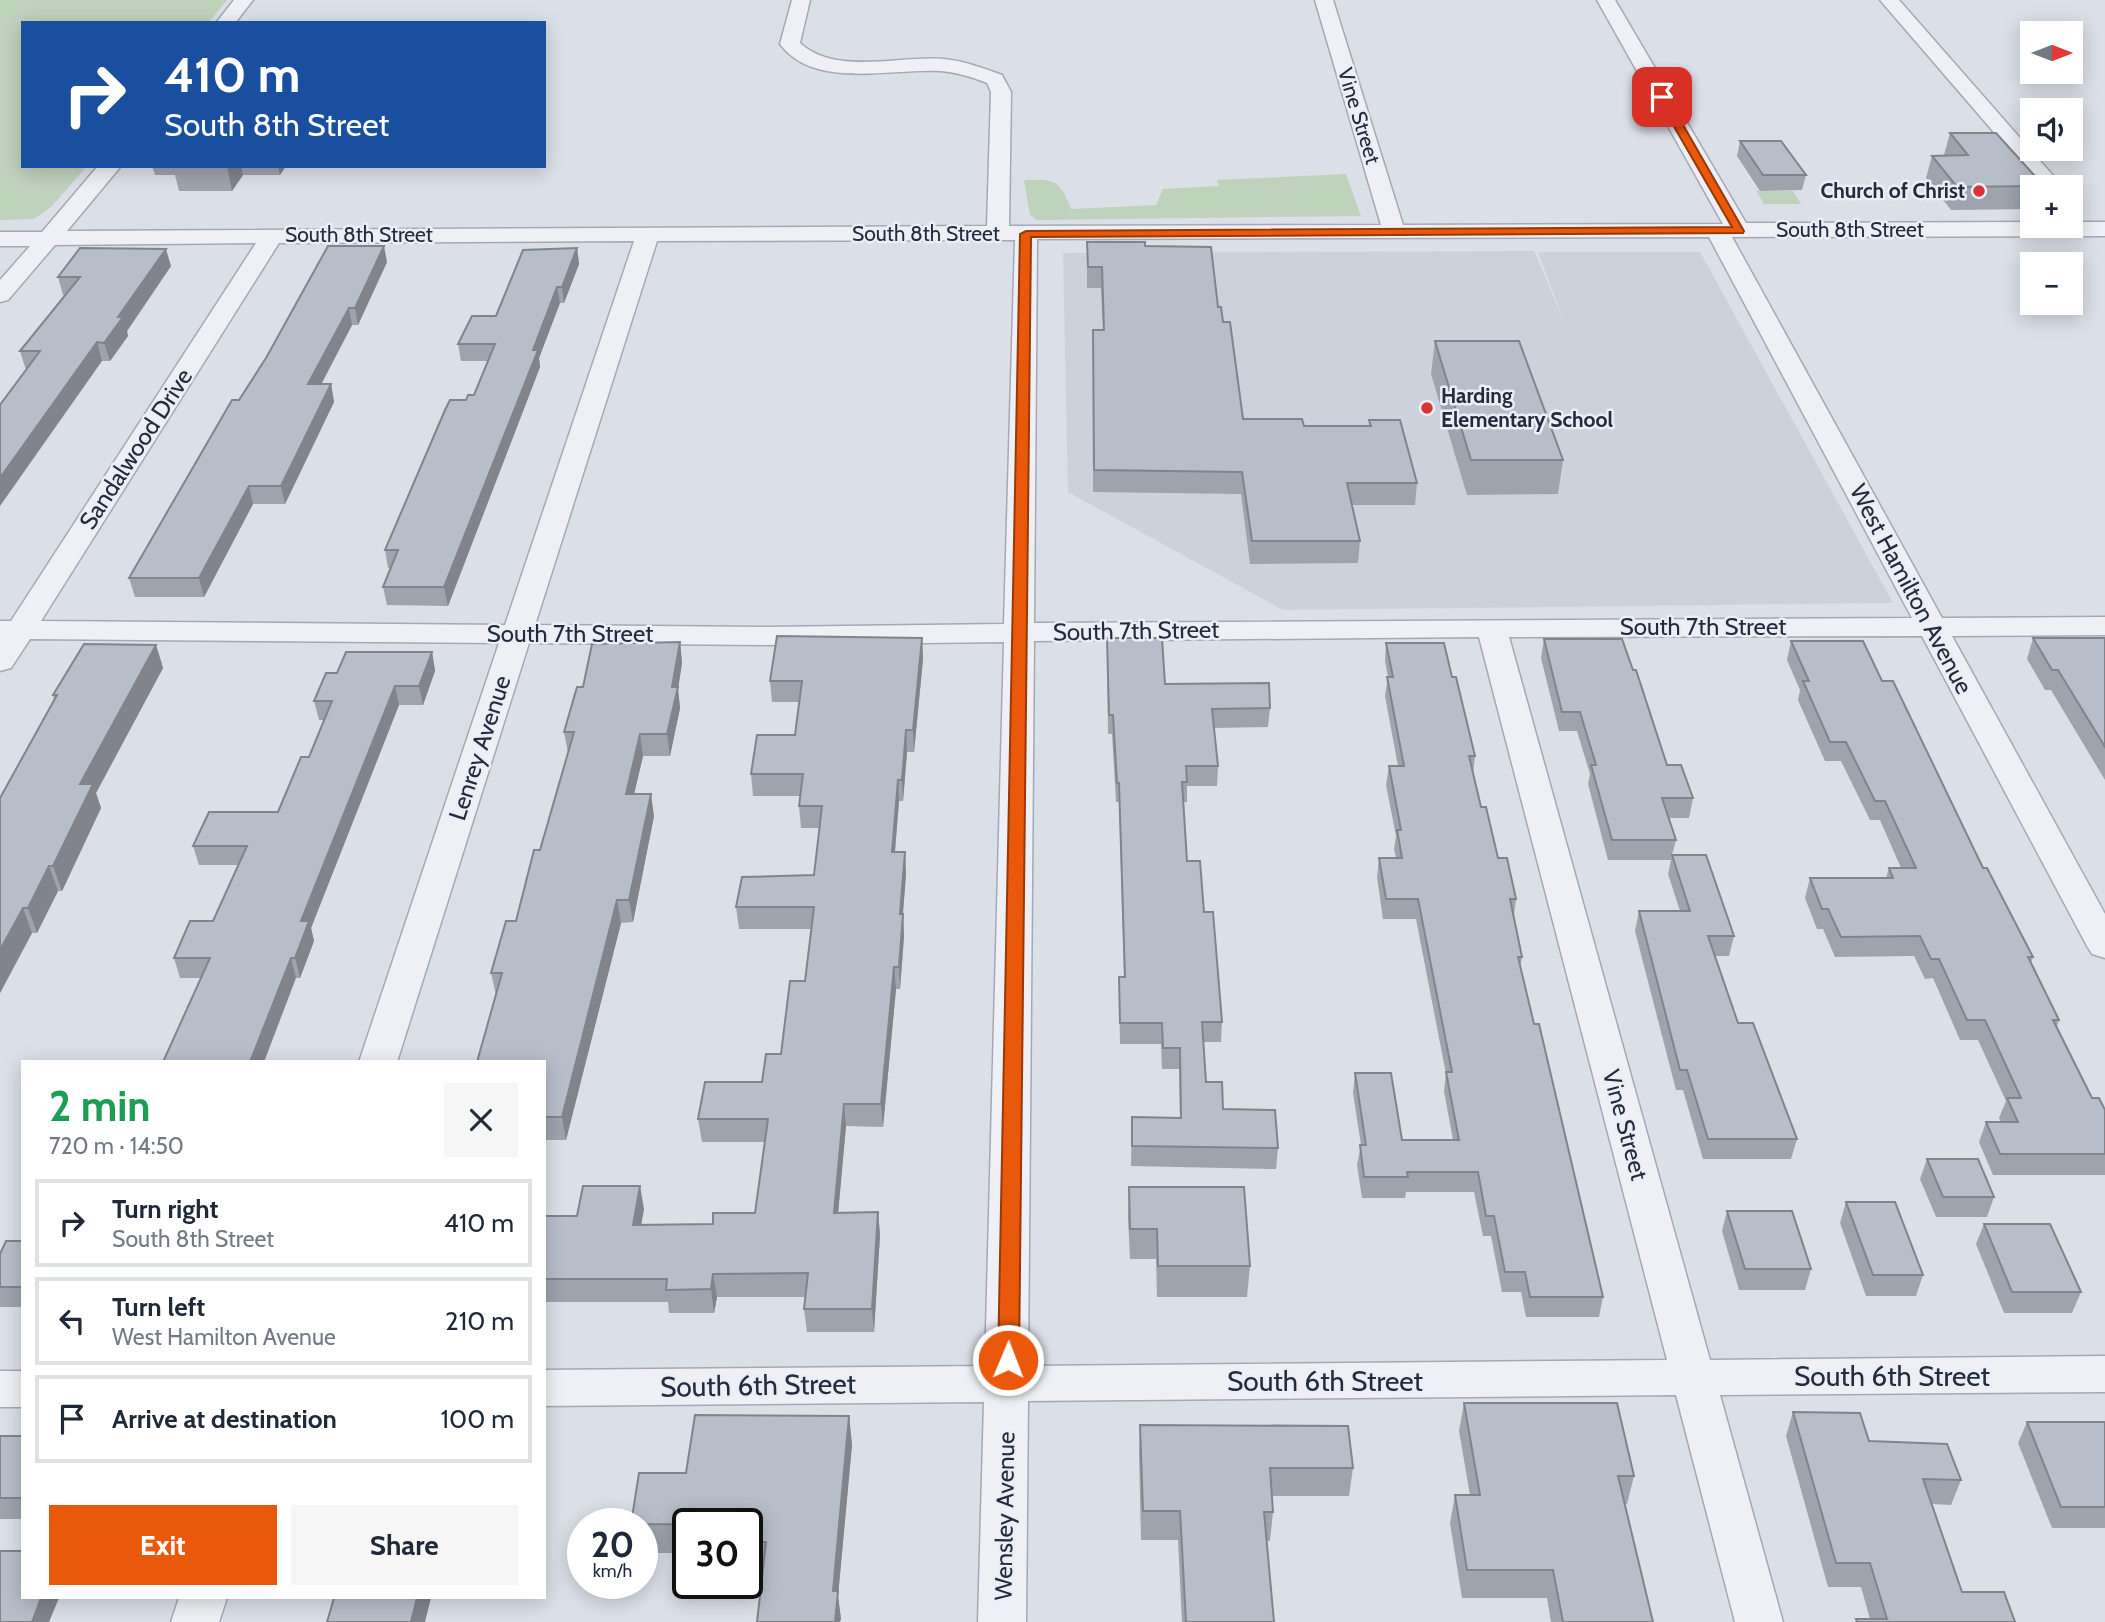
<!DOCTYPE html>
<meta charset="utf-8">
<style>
:root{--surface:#fff;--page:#f6f6f7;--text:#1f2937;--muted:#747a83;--line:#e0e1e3;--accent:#ea580c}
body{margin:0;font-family:Cabin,sans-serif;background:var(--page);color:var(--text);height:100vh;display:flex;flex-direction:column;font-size:26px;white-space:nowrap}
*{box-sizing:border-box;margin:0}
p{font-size:23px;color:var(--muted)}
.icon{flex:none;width:38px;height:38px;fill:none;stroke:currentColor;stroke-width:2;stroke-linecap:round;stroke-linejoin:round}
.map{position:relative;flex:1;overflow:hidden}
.details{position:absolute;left:21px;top:1060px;width:525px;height:539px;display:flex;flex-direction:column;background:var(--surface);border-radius:0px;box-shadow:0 4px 18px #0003}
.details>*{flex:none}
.guide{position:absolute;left:21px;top:21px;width:525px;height:147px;border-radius:0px;box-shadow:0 4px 18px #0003;background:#1a4fa0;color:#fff;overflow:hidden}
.needle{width:46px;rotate:90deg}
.tools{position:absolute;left:2020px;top:21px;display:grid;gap:14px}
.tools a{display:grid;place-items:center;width:63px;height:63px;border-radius:0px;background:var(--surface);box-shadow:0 4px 18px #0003;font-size:35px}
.speed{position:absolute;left:567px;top:1508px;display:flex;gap:14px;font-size:35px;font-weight:700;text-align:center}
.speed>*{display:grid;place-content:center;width:91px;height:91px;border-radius:50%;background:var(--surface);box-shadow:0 4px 18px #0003;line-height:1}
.speed small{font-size:18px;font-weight:400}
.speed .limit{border:4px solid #111;border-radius:10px;background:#fff;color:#111}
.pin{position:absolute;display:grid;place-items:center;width:60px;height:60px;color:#fff;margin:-30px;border-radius:14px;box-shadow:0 4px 10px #0006}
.me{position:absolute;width:77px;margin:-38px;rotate:1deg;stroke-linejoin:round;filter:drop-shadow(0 0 5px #0008)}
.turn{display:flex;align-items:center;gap:24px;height:147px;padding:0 28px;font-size:32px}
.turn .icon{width:91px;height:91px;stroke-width:2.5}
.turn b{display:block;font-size:49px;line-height:60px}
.round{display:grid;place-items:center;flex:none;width:74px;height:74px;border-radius:0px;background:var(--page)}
.overview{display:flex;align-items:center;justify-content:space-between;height:119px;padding:0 28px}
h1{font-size:42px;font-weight:800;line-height:52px;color:#1e9e55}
.primary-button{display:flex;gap:14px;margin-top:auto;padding:14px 28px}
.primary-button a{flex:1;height:80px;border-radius:0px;background:var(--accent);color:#fff;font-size:28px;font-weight:800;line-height:80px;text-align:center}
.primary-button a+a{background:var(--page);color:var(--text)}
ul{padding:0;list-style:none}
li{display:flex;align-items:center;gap:21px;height:88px;margin:0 14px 10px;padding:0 14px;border:4px solid var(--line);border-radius:0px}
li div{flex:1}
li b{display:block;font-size:26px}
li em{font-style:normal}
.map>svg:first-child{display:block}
</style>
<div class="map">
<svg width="2105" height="1622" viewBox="0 0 2105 1622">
<rect width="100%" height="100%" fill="#dbdfe7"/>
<path fill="#cdd1dc" d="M1534 251 1565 324 1538 252H1700L1893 603 1283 610 1068 492 1063 253Z"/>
<g fill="#bfd2bc">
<path d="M0 0H227L208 23H23V166H87L52 206 34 219 0 220Z"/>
<path d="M1346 174 1361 216 1037 220 1030 215 1024 180C1055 179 1060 180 1071 209L1156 205 1163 189 1219 186 1217 180Z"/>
<path d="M1756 191H1793L1801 204H1764Z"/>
</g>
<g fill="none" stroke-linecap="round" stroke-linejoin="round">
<g stroke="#a4a9b5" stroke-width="3">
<g id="minor">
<path d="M234 0H253L235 23H216Z"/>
<path d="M792 0H810L800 43C837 76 898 55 944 59 964 61 983 68 1002 75L1011 92 1009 226 1381 225 1315 0H1333L1403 225 1723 224 1597 0H1615L1746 223 2032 222V226H2070V222H2105V236L1732 237 1942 618 2105 617V635L1952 636 2105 914V958L2092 954 2087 946 1922 636 1509 637 1710 1360 2105 1356V1392L1720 1395 1783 1622H1735L1676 1395 1028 1401 1026 1622H978L984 1402 544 1406V1370L985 1366 1004 642 766 645 529 643 397 1062H359L499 643 30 639 11 668 0 671V621H11L256 243 55 245 8 300 0 302V280L30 246H0V232H42L98 166H121L67 231 987 226 991 92 987 83C972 77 956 72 940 71 892 68 814 90 780 44ZM1709 237 1912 618 1034 623 1037 239ZM1003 240H1015L1004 624 766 627 535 625 657 241ZM634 241 505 625 41 621 279 243ZM1479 637 1667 1360 1028 1366 1034 641Z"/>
<path d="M1880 0H1899L2063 187H2041Z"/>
<rect x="0" y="1371" width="23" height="36"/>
<path d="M179 1598H227L219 1622H171Z"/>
</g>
</g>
<use href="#minor" fill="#eef0f5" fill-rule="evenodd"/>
</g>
<g fill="#9ea3ae">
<path d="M1950 133 2044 186 2043 187H2032V209L1951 210 1926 178 1932 156 1944 155Z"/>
<path d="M1740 141 1806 175 1802 190 1760 191 1737 156Z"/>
<path d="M152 166H286L280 175H243L232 191H179L175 175H155Z"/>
<path d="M1087 242 1145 246 1218 307 1223 322 1243 419 1304 426H1369V420L1417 483 1415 505H1352L1360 541 1358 563 1250 564 1241 494 1093 492V330H1103L1101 288H1087Z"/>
<path d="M577 248 579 264 564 303H560L539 358 540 367 448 606 387 605 383 587 391 568H388L385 550 466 400 474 395 488 361H461L458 344 496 316Z"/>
<path d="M387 262 358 325H352L321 384H331L334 402 285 504H253L204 597H135L129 578Z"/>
<path d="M171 266 127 331 128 336 110 361H102L26 370 20 351 65 295H63L58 277Z"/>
<path d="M1435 341 1563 460 1558 494 1467 495 1431 374Z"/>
<path d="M922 638 923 659 914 752H907L903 801H899L895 852H905L906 874 903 914 904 936 900 989H896L883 1127 846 1126 838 1213 878 1212 880 1235 874 1332H807L804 1309 805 1297H717L714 1313H669L668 1302H544V1216H577L644 1209 641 1224H713L755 1213 765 1142H702L698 1119 762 1082 781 1054 805 981 811 929H739L736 907 814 875 820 828H801L799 806 800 796H753L751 774 795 735 799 702H772L770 681Z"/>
<path d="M1107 638 1165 684 1270 708 1268 727 1214 728 1218 766 1217 786H1187V802H1183L1187 861 1204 912 1222 1022 1221 1042H1203L1206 1082 1223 1109 1278 1148 1276 1169 1131 1166 1132 1117 1180 1118 1179 1069H1162L1161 1044H1120L1119 977H1124L1119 802H1116L1112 734H1108Z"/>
<path d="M2033 638H2105V780L2051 690H2045L2027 659Z"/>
<path d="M1544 639 1667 765 1693 798 1689 818H1668L1676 840 1672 855 1734 936 1729 956H1715L1738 1023 1797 1139 1791 1159H1703L1683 1090H1676L1635 931 1639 911H1680L1668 874 1671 860H1608L1588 784 1590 774 1577 731H1559L1541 658Z"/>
<path d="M1791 641 1882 681 2033 957 2031 963 2059 1020 2057 1026 2092 1098 2105 1110V1175H1993L1979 1142 1986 1122H2001L1999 1118 2006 1101 1978 1040H1960L1933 978 1925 979 1914 956 1835 957 1823 929H1817L1805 898 1810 878H1886L1889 868H1901L1880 820H1870L1841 761H1825L1798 700 1800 690 1787 660Z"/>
<path d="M680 642 682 663 678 689 680 708 670 756H643L634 794 654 816 633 922 621 923 566 1140H544V1062L496 995 491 973 516 921 540 850 568 753 564 732 583 687Z"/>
<path d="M1386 643 1452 677 1475 756 1473 773 1481 807 1498 858 1516 899 1514 915 1522 957 1520 968 1603 1297 1599 1317H1526L1521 1292H1502L1491 1236H1483L1474 1192H1406L1405 1198H1362L1357 1165 1361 1145 1353 1093 1355 1073 1402 1140H1453L1444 1091 1446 1074 1416 919H1383L1377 877 1379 858H1396L1394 849 1396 836 1386 785 1389 766H1398L1385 696 1388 677 1385 661Z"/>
<path d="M156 645 163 668 96 793 101 808 62 891H58L37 933H32L0 993V798L54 700 53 695Z"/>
<path d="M432 652 435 671 423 705H399L311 928 314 941 300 978H180L174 958 213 921 238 865H199L193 846 278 812 309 757 324 720H319L314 701 337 673Z"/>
<path d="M1927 1159 1994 1197 1987 1217H1936L1920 1179Z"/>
<path d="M1129 1187 1250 1266 1247 1297H1157L1156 1259H1130L1128 1217Z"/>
<path d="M1846 1202 1923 1275 1916 1296H1866L1840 1223Z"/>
<path d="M1727 1211 1811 1269 1805 1290H1739L1722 1231Z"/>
<path d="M1984 1224 2081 1292 2072 1313H2004L1976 1244Z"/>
<path d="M23 1241V1307H0V1254Z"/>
<path d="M1464 1403 1634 1476 1627 1504H1625L1653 1622H1551L1547 1598H1462L1450 1523 1455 1495H1470L1459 1431Z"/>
<path d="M1793 1412 1869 1441 1961 1480 1951 1505 1932 1504 1962 1592 2015 1622H1855L1856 1619H1870L1861 1587H1828L1786 1436Z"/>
<path d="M849 1416 852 1445 838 1596 841 1619 763 1571H761L759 1554H747V1524H688V1553H642V1524L686 1473Z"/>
<path d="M2027 1422H2105V1528H2052L2018 1443Z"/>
<path d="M1140 1425 1353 1468 1349 1496H1272L1273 1512 1270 1541H1267L1274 1622H1182L1178 1540H1141L1139 1454Z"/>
<rect x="0" y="1436" width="23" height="83"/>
</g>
<g fill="#81848d">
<path d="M227 166H241L243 175 232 191Z"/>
<path d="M278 166H286L280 175Z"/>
<path d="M384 246 387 262 358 325 355 308Z"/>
<path d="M577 248 579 264 564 303 562 287Z"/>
<path d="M166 249 171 266 127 331 128 336 110 361 104 343 118 317Z"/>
<path d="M557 287 560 303 539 358 540 367 448 606 444 587Z"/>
<path d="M349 308 352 325 312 402 308 384Z"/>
<path d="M97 342 102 361 0 506V478Z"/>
<path d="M331 384 334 402 285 504 281 486Z"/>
<path d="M249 486 253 504 204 597 199 578Z"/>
<path d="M922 638 923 659 914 752 913 730Z"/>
<path d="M680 642 682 663 678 689 680 708 670 756 667 734 672 687Z"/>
<path d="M156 645 163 668 96 793 101 808 62 891 53 866 80 784Z"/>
<path d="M432 652 435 671 423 705 419 686Z"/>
<path d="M395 686 399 705 311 928 314 941 300 978 295 958 301 921Z"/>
<path d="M906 730 907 752 903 801 902 780Z"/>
<path d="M640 734 643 756 629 816 626 794Z"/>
<path d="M898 780 899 801 893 874 892 852Z"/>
<path d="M651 794 654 816 633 922 629 900Z"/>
<path d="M905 852 906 874 901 936 900 914Z"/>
<path d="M49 866 58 891 37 933 28 908Z"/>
<path d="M617 900 621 923 566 1140 562 1117Z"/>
<path d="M23 908 32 933 0 993V950Z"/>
<path d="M903 914 904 936 900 989 899 967Z"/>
<path d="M291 958 296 978 264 1062H250Z"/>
<path d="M894 967 896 989 883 1127 881 1104Z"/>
<path d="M844 1104 846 1126 836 1236 834 1213Z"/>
<path d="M640 1186 644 1209 637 1248 633 1225Z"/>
<path d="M878 1212 880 1235 874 1332 872 1309Z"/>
<path d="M713 1274 717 1297 714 1313 711 1289Z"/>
<path d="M849 1416 852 1445 838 1596 841 1619 840 1622H835L833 1591Z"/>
<path d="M41 1598H59L49 1622H32Z"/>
<path d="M417 1598H431L425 1622H411Z"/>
</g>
<g fill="#b8bdca" stroke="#81848d" stroke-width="2">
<path d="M1950 133H1996L2044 186 1957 187 1932 156 1968 155Z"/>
<path d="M1740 141H1781L1806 175H1763Z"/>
<path d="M1087 242H1145V246L1211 247 1218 307H1221L1223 322H1230L1243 419H1302L1304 426H1371L1369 420H1400L1417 483H1347L1360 541H1252L1242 472 1094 470 1093 330H1104L1102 267H1088Z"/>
<path d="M328 246H384L355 308H349L308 384H331L281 486H249L199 578H129L232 400H239L266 358Z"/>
<path d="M80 248 166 249 118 317H123L104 343 97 342 0 478V405L40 351H20L80 277H58Z"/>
<path d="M577 248 562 287H557L533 350H538L444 587H383L398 550H385L445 410 450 400H466L468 395H474L495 344H458L472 316H496L523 250Z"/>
<path d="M1435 341H1519L1563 460H1471Z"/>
<path d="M777 636 922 638 913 730H906L902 780H898L892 852H905L900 914H903L899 967H894L881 1104H844L834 1213 878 1212 872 1309H804L808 1273 713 1274 711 1289 666 1290 667 1279H544V1216H577L583 1186H640L633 1225 713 1224V1213H755L768 1119H698L705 1082H762L766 1054H781L790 981H805L814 907H736L742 877 814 875 822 806H799L803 774H751L757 735H795L802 681H770Z"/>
<path d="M1107 638H1162L1165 684 1269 683 1270 708 1212 709 1218 766H1186L1187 782H1182L1187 861H1200L1204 912H1213L1222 1022H1202L1206 1082H1222L1223 1109 1275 1110 1278 1148 1132 1146V1117L1181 1118 1180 1048H1163L1162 1023H1120L1119 977H1125L1119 783H1117L1113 715H1109Z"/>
<path d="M2033 638H2105V747L2058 670H2052Z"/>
<path d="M1544 639H1622L1633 670H1636L1667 765H1681L1693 798H1662L1676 840H1612L1591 765H1596L1580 712H1562Z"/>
<path d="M1791 641H1863L1882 681H1893L1983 868H1987L2033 957H2028L2059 1020H2053L2092 1098H2099L2105 1110V1154H2000L1986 1122H2018L2007 1098H2021L1985 1020H1967L1939 959H1931L1920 936 1841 937 1828 909H1822L1810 878H1893L1889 868H1916L1885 801H1875L1846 742H1830L1803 681H1809Z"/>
<path d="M680 642 672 687H678L667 734H640L626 794H651L629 900H617L562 1117H544V1062H477L502 973H491L506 921H516L534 850H540L574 732H564L577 687H583L592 644Z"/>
<path d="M1386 643H1444L1452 677H1456L1475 756H1469L1481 807H1486L1498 858H1507L1516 899H1510L1522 957H1518L1534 1024H1539L1603 1297H1530L1525 1272H1505L1494 1216H1486L1478 1172H1407L1408 1177H1364L1360 1145H1366L1355 1073H1391L1402 1140H1459L1446 1072H1452L1418 899H1386L1379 858H1402L1397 830H1401L1389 766H1404L1387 677H1393Z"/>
<path d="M84 644 156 645 80 784H93L53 866H49L28 908H23L0 950V798L57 695H53Z"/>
<path d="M346 652H432L419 686H395L301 921H309L295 958H291L250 1062H163L210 958H174L190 921H213L247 846H193L209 812H278L301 757H309L332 701H314L326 673H337Z"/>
<path d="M1672 855H1706L1734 936H1708L1738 1023H1753L1797 1139H1708L1687 1070H1680L1639 911H1690Z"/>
<path d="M1927 1159H1978L1994 1197H1943Z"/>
<path d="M1129 1187H1244L1250 1266H1158L1157 1229H1130Z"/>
<path d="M1846 1202H1895L1923 1275H1873Z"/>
<path d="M1727 1211H1792L1811 1269H1745Z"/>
<path d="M1984 1224H2050L2081 1292H2012Z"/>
<path d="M6 1241H23V1287H0V1254Z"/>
<path d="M1464 1403H1617L1634 1476H1618L1653 1622H1563L1553 1570H1467L1455 1495H1480Z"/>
<path d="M1793 1412 1860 1413 1869 1441 1947 1444 1961 1480 1923 1479 1962 1592H2004L2015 1622H1857L1856 1619H1887L1870 1563H1836Z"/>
<path d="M695 1415 849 1416 833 1591H838L835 1622H757L766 1542H757L759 1525 631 1524 639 1473H686Z"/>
<path d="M2027 1422H2105V1507H2061Z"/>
<path d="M1140 1425 1348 1426 1353 1468H1270L1273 1512H1264L1274 1622H1186L1180 1511H1143Z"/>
<rect x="0" y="1436" width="23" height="62"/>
<path d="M0 1551H23V1598H41L32 1622H0Z"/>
<path d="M334 1598H417L411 1622H327Z"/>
</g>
<path fill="#ea580c" stroke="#983908" stroke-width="2" d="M1662 94 1667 97 1744 231 1743 233 1031 237 1019 1360 1016 1366H1001L998 1360 1020 234 1026 231 1732 227 1657 97Z"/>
<g fill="#d93338" stroke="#ebeef5" stroke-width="2.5">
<circle cx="1979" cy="191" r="7"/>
<circle cx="1427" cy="408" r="7"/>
</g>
<g text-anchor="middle" stroke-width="5" stroke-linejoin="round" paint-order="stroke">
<g font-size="21" fill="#242b3f" stroke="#ebeef5">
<text transform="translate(1359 116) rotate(73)" y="7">Vine Street</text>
<text x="1850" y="237">South 8th Street</text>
<text x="926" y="241">South 8th Street</text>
<text x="359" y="242">South 8th Street</text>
</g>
<g font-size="21" font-weight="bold" fill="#242b3f" stroke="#ebeef5" text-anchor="end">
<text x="1965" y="198">Church of Christ</text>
<text x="1441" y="403" text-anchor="start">Harding<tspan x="1441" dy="24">Elementary School</tspan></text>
</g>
<g font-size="24" fill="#242b3f" stroke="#ebeef5">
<text transform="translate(136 449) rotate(-57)" y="8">Sandalwood Drive</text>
<text transform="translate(1911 589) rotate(62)" y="8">West Hamilton Avenue</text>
<text x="1703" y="635">South 7th Street</text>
<text transform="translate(1136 631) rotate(-1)" y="8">South 7th Street</text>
<text x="570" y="642">South 7th Street</text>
<text transform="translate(480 748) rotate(-72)" y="8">Lenrey Avenue</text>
<text transform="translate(1625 1125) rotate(75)" y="8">Vine Street</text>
<text transform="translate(1005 1516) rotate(-89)" y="8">Wensley Avenue</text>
</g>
<g font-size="28" fill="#242b3f" stroke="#ebeef5">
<text x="1892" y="1386">South 6th Street</text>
<text x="1325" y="1391">South 6th Street</text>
<text transform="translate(758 1385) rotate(-1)" y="10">South 6th Street</text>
</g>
</g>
</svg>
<div class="tools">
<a><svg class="needle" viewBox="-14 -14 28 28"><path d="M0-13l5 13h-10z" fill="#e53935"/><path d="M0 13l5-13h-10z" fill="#747a83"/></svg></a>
<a><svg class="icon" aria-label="sound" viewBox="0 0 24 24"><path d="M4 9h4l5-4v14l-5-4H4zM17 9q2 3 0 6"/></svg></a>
<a>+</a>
<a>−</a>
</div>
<div class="speed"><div>20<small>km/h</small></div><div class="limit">30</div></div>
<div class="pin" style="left:1662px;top:97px;background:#d93025"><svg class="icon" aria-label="arrive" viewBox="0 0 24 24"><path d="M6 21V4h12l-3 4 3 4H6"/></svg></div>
<svg class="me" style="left:1008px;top:1360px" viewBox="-20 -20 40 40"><circle r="17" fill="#ea580c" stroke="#fff" stroke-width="3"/><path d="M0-11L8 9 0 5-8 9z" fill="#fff"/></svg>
<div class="guide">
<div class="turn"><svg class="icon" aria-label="right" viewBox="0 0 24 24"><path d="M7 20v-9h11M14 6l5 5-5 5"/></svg><div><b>410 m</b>South 8th Street</div></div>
</div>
<section class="details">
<div class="overview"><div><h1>2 min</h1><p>720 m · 14:50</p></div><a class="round"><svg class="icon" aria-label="close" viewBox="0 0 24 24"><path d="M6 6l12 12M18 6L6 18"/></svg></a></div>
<ul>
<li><svg class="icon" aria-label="right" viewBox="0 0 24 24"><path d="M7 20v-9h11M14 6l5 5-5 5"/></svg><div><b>Turn right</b><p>South 8th Street</p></div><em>410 m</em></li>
<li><svg class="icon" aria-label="left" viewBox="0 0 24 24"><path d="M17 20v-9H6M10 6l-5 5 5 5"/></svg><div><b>Turn left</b><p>West Hamilton Avenue</p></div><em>210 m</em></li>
<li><svg class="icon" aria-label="arrive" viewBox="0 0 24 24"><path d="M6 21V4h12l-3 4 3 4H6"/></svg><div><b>Arrive at destination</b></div><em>100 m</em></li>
</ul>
<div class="primary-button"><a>Exit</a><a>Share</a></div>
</section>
</div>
